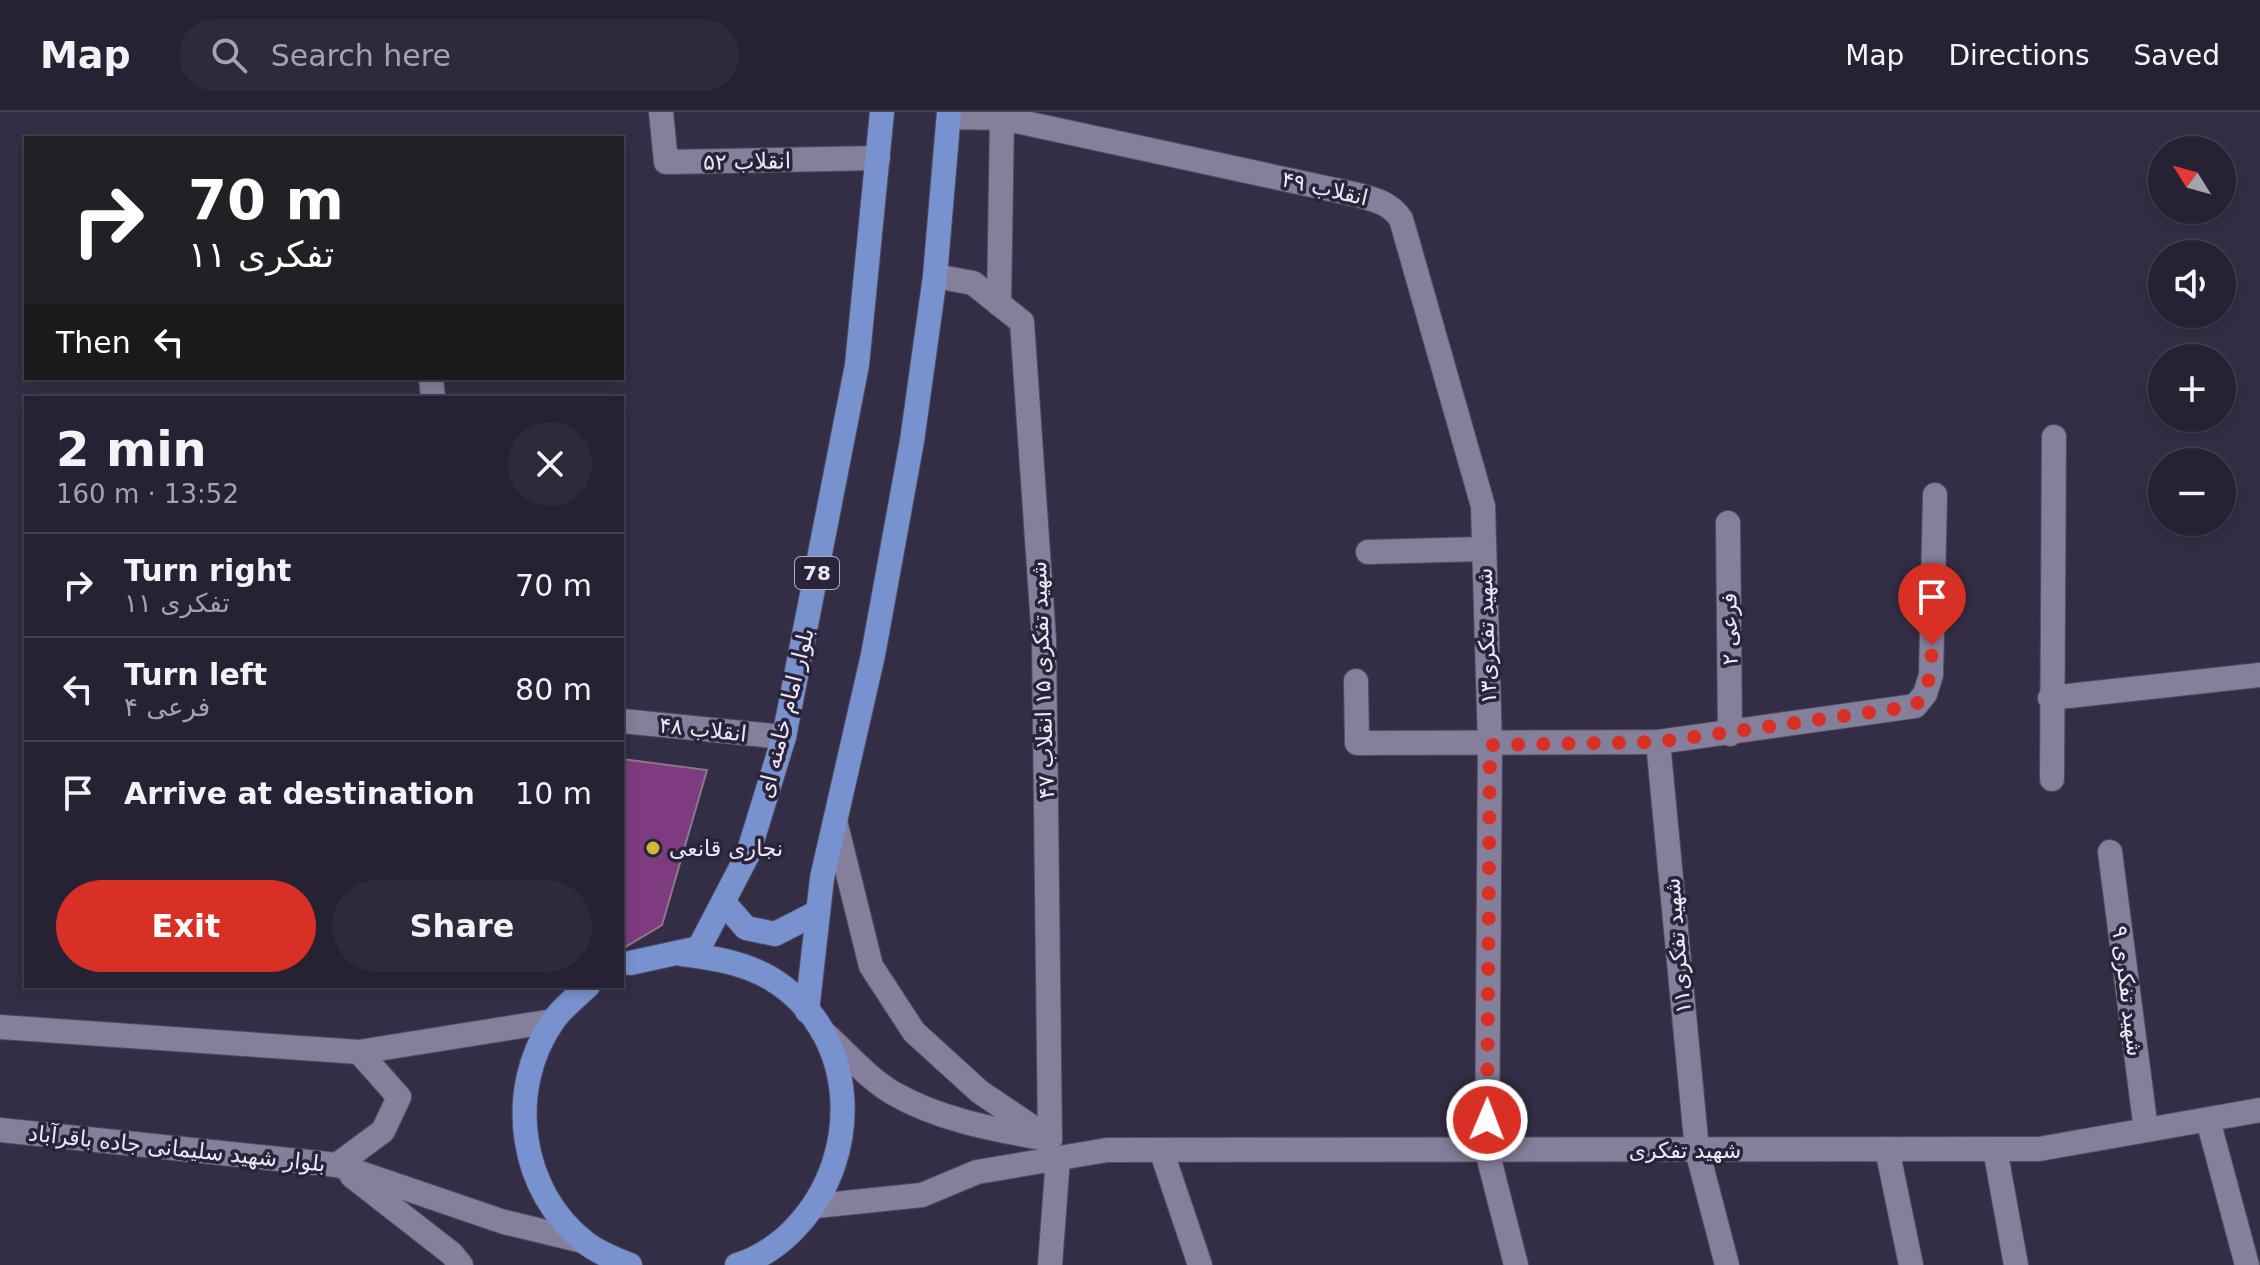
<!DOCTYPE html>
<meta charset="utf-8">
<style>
:root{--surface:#262234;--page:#2e2a3c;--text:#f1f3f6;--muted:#a4a4ac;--line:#423f4f;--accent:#d93025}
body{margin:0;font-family:"DejaVu Sans","Noto Naskh Arabic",sans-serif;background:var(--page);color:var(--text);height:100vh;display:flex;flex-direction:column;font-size:30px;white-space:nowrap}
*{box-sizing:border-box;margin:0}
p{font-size:26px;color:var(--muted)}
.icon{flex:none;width:44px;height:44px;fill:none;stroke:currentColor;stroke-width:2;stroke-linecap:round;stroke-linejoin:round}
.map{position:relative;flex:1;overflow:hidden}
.side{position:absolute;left:24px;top:284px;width:600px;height:592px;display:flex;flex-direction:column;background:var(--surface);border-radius:0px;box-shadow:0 4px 12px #0003,0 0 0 2px var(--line)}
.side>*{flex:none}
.banner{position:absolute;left:24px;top:24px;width:600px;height:244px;border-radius:0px;box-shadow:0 4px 12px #0003,0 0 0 2px var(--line);background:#202124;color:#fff;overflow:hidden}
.needle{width:52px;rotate:307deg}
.tools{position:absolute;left:2148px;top:24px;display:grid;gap:16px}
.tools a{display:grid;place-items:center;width:88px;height:88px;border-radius:50%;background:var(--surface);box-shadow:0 4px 12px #0003,0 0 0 2px var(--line);font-size:40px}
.pin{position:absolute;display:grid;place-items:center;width:68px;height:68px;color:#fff;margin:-82px -34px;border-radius:50% 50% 50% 0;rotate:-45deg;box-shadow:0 0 8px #0007}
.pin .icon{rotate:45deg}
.me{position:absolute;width:88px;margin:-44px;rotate:1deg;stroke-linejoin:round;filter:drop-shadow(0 0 6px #0008)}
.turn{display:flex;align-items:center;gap:28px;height:168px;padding:0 32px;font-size:36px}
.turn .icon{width:104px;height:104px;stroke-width:2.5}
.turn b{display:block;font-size:56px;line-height:68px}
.then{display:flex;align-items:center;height:76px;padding:0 32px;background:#0003;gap:16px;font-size:30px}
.round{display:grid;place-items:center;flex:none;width:84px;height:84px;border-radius:42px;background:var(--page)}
.headline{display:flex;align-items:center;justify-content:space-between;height:136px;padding:0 32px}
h1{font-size:48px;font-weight:700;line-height:60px}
.primary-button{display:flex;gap:16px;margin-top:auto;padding:16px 32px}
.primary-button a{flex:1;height:92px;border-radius:48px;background:var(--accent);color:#fff;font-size:32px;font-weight:700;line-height:92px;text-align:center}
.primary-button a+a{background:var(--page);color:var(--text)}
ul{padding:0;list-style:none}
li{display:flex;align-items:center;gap:24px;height:104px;padding:0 32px;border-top:2px solid var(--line)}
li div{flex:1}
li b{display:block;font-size:30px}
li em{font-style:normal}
header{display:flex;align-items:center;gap:48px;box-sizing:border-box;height:112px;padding:0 40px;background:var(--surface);border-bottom:2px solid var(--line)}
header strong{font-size:38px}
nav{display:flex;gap:44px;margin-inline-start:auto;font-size:28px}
.search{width:560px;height:72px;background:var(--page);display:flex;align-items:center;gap:20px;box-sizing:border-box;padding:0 28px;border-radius:44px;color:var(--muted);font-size:30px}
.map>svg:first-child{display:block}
</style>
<header>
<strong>Map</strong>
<div class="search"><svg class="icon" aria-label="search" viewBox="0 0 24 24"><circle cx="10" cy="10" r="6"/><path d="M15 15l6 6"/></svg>Search here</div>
<nav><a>Map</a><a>Directions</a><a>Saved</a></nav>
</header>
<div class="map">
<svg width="2260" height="1153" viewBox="0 0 2260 1153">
<rect width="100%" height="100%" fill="#332e45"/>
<path fill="#7e3b7f" stroke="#8c778c" stroke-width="2" d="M622 647 707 658 662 813 622 837Z"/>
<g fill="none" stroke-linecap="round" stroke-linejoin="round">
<g stroke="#514c5f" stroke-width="26">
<g id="street">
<path d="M661 0 666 50 878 46"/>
<path d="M949 5 1002 6 1358 83C1376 88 1390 91 1401 107L1483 394 1490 633 1487 1039 1516 1153"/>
<path d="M935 164 973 171 1022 210 1044 528 1050 1027"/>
<path d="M999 192 1002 6"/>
<path d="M431 266 433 286"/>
<path d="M1728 411 1730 622"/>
<path d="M1368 440 1483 437"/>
<path d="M1356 569 1357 631 1658 630 1915 594 1925 582 1931 563 1935 383"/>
<path d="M2050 586 2260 563"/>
<path d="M622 609 784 625"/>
<path d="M1658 630 1697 1038 1727 1153"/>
<path d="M2052 667 2054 325"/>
<path d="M2110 740 2146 1018"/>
<path d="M2208 1008 2247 1153"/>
<path d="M1887 1037 1911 1153"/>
<path d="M1995 1037 2016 1153"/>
<path d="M1161 1038 1200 1153"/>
<path d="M1050 1153 1058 1046"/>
</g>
</g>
<g stroke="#514c5f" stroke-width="26">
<g id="secondary">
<path d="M835 709 871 854 914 920 980 980 1050 1027"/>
<path d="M0 915 359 940 553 909"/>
<path d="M822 919C844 938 867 966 893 981 938 1007 991 1017 1042 1026"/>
<path d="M0 1018 337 1053 504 1110 583 1129"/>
<path d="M337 1053 383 1019 399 985 359 940"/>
<path d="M352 1064 452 1142 461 1153"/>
<path d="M816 1094 922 1083 977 1060 1107 1038 2039 1037 2260 998"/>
</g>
</g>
<g stroke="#514c5f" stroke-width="26">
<g id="primary">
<path d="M725 792 746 816 775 822 818 800"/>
<path d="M682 842C713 846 742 850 770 866 859 919 864 1042 797 1114 782 1131 759 1147 737 1153"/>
<path d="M630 851 699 836 748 742 784 625 857 253 882 0"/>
<path d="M588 874C576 885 562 896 553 909 505 978 519 1080 586 1131 599 1141 615 1147 630 1153"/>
<path d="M807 899 822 766 873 543 912 329 935 164 949 0"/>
</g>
</g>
<use href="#street" stroke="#847f9a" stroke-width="24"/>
<use href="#secondary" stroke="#847f9a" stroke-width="24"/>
<use href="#primary" stroke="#7792cf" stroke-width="24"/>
</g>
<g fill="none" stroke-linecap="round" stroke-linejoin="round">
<path stroke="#d93025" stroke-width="14" stroke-dasharray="0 25.2" d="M1487 1008 1490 633 1658 630 1915 594C1931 575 1931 557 1932 533"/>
</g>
<circle fill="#cfb837" stroke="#29243a" stroke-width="3" cx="653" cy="736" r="8"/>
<g text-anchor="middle" stroke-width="7" stroke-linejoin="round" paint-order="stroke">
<rect fill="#29243a" stroke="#b0acbe" stroke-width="2" x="795" y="445" width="44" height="32" rx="6"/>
<g font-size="20" font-weight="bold" fill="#eae7f6">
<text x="817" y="468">78</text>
</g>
<g font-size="22" fill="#eae7f6" stroke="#29243a">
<text transform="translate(747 49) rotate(-1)" y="8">انقلاب ۵۲</text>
<text transform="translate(1325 76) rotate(13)" y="8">انقلاب ۴۹</text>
<text transform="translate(1729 517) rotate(-91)" y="8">فرعی ۲</text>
<text transform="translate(1486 524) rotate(-92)" y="8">شهید تفکری۱۳</text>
<text transform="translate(1042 568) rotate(-92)" y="8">شهید تفکری ۱۵ انقلاب ۴۷</text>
<text transform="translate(785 601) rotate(-76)" y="8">بلوار امام خامنه ای</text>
<text transform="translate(703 617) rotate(6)" y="8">انقلاب ۴۸</text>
<text transform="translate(1677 834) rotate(-95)" y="8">شهید تفکری۱۱</text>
<text transform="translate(2128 879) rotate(83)" y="8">شهید تفکری ۹</text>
<text transform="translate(177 1036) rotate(6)" y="8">بلوار شهید سلیمانی جاده باقرآباد</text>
<text x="1685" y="1046">شهید تفکری</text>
</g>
<g font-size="22" fill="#eae7f6" stroke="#29243a" text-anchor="start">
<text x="669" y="744">نجاری قانعی</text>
</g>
</g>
</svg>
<div class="tools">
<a><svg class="needle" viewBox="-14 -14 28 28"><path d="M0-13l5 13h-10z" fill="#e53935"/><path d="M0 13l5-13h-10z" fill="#a4a4ac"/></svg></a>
<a><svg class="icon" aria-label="sound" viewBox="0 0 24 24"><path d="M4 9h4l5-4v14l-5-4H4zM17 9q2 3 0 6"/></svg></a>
<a>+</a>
<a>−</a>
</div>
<div class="pin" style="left:1932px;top:533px;background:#d93025"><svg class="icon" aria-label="arrive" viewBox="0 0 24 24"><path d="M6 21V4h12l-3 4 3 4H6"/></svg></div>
<svg class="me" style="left:1487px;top:1008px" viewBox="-20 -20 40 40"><circle r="17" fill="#d93025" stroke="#fff" stroke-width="3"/><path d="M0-11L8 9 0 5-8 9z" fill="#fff"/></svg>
<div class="banner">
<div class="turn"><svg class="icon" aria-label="right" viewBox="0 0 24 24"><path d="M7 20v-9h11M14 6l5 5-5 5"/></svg><div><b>70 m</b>تفکری ۱۱</div></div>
<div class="then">Then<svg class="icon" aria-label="left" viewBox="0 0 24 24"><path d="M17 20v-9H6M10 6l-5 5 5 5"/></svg></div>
</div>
<section class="side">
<div class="headline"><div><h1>2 min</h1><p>160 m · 13:52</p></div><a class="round"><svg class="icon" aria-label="close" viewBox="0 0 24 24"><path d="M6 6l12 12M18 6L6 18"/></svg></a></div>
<ul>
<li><svg class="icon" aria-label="right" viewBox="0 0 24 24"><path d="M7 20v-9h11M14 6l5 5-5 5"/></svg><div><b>Turn right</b><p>تفکری ۱۱</p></div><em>70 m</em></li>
<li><svg class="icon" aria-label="left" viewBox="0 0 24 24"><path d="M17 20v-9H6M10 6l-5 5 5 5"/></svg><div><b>Turn left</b><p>فرعی ۴</p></div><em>80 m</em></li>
<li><svg class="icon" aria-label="arrive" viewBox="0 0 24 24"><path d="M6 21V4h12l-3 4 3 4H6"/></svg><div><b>Arrive at destination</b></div><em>10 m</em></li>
</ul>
<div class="primary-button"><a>Exit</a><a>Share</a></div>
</section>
</div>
